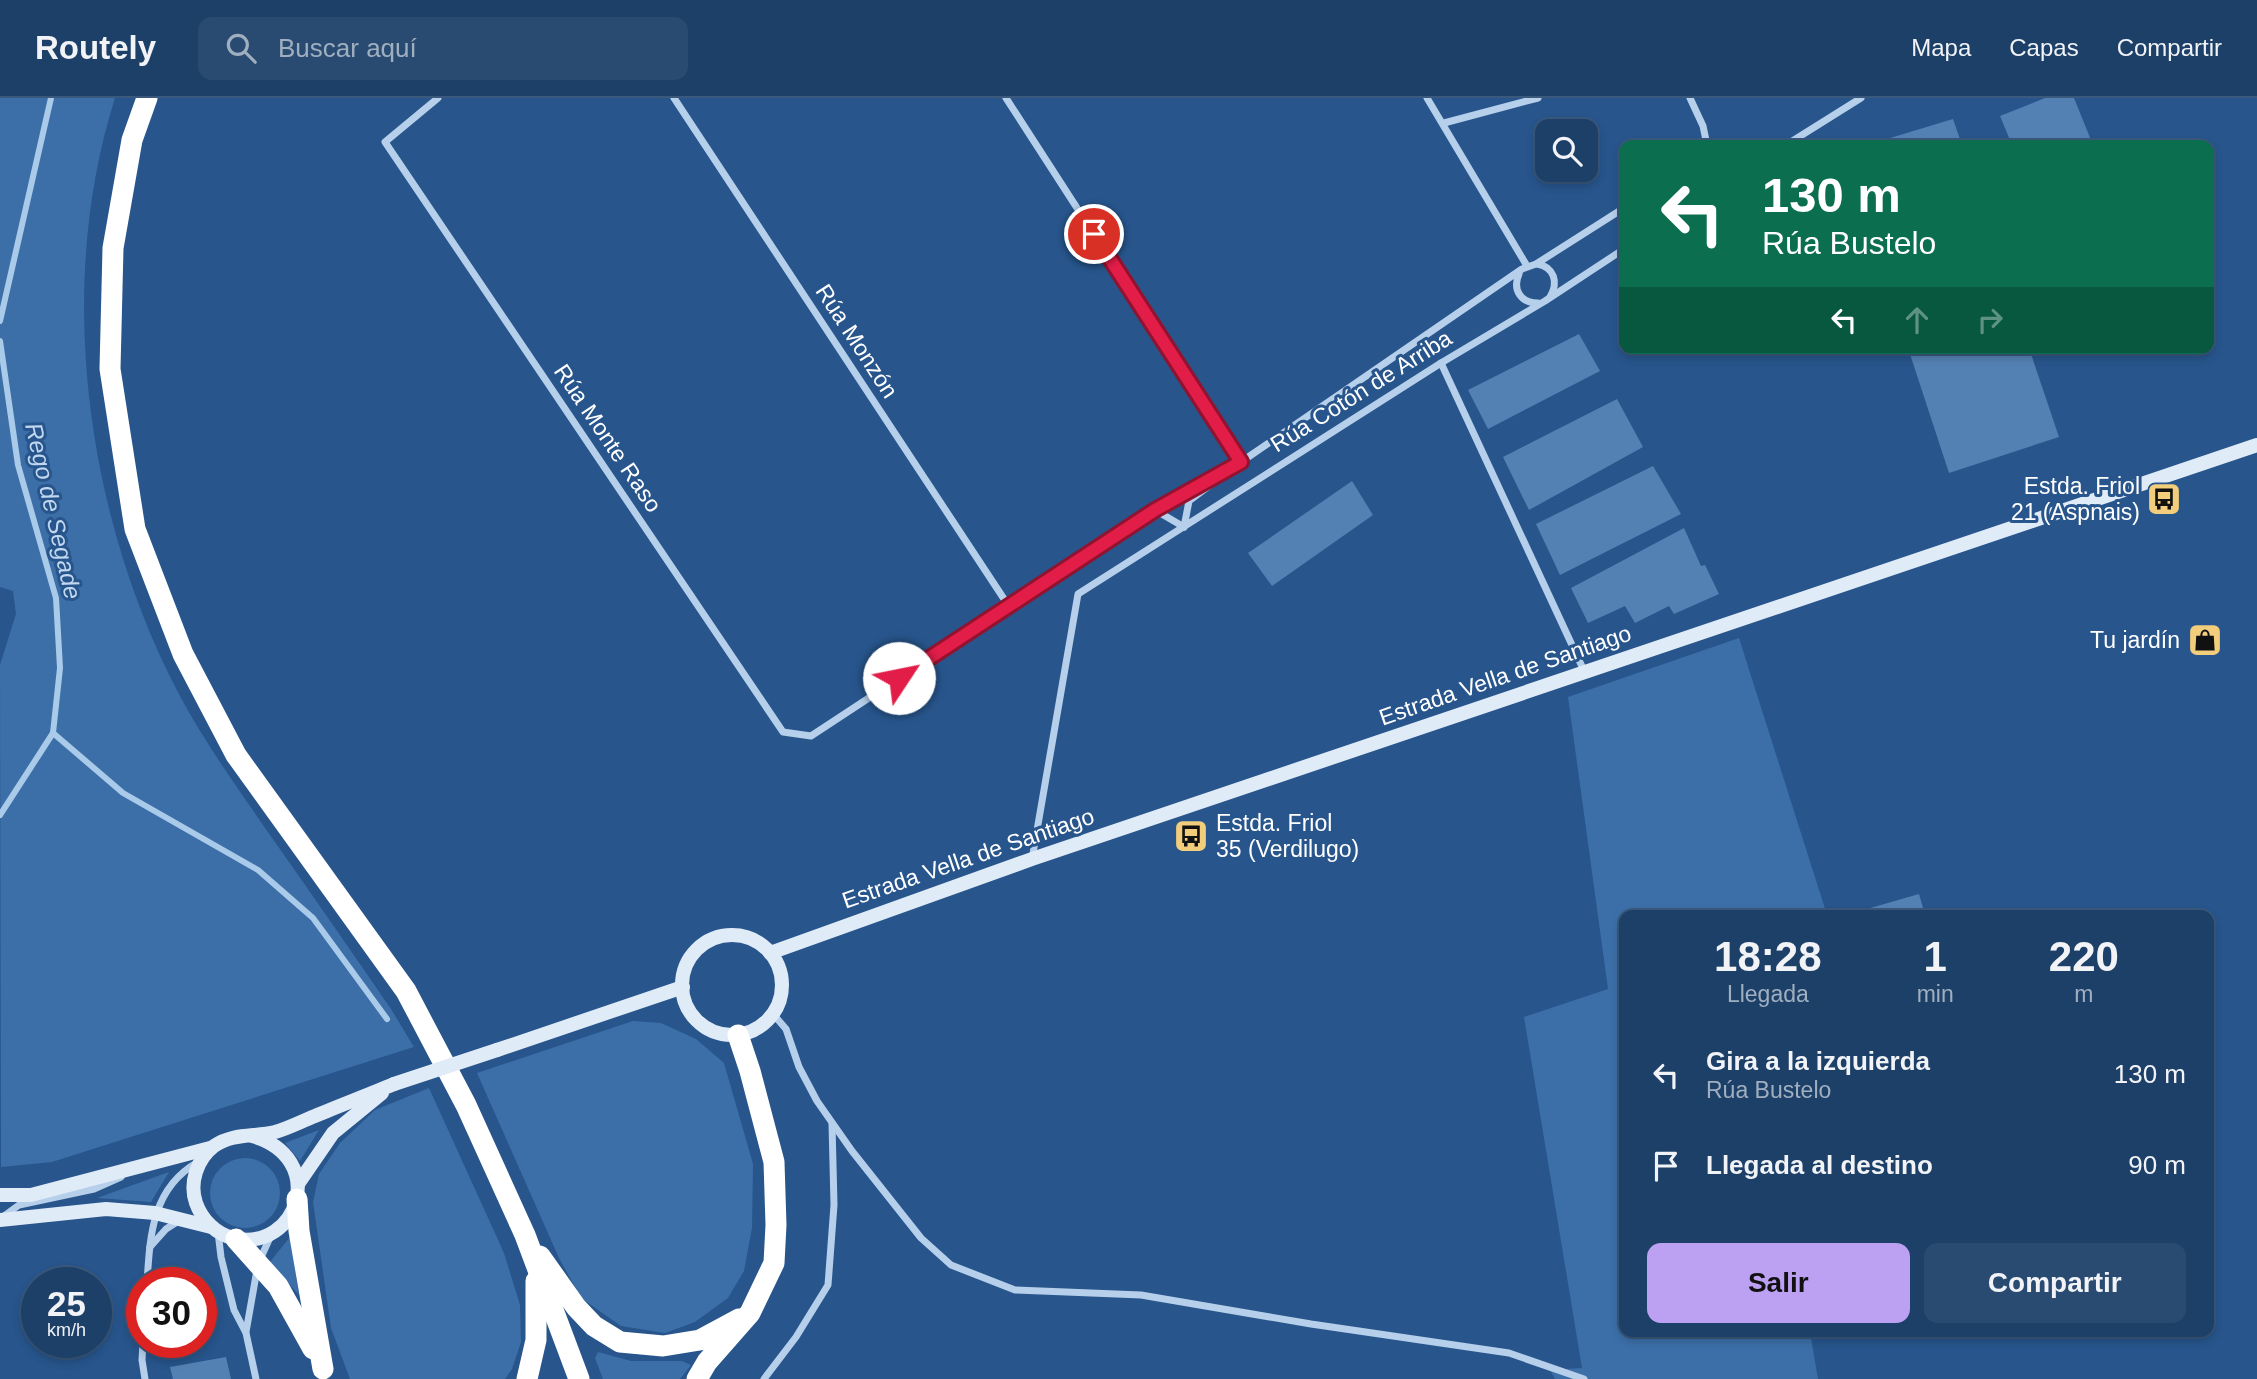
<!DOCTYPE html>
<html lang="es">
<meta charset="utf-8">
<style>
:root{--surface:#1d4069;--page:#2a4b71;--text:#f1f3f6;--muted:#a0afc0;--line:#3b597d;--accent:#bca0f2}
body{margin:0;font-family:Helvetica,sans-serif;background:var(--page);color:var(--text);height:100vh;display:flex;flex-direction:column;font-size:26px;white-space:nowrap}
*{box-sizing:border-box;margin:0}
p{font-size:23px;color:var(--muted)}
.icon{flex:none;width:38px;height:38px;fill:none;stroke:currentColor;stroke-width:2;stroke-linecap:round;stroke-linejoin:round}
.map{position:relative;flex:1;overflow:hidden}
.side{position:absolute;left:1619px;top:812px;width:595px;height:427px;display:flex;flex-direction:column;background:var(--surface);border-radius:14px;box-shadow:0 4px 10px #0003,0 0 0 2px var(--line)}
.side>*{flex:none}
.hud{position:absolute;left:1619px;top:42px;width:595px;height:214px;border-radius:14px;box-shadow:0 4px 10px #0003,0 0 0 2px var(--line);background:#0b6e4f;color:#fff;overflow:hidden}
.tools{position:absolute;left:1535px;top:21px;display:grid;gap:14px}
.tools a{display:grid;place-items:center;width:63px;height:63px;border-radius:14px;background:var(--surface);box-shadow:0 4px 10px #0003,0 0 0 2px var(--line);font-size:35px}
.speed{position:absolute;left:21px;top:1169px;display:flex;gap:14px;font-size:35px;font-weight:700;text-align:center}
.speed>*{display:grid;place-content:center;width:91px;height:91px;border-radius:50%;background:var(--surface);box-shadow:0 4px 10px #0003,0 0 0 2px var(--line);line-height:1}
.speed small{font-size:18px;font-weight:400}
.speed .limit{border:10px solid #d22;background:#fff;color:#111}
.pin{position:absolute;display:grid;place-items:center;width:60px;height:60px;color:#fff;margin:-30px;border:4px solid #fff;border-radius:50%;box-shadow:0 2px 7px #0007}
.me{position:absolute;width:77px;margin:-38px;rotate:56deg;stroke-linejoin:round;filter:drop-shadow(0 0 5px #0008)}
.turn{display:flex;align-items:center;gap:24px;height:147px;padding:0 28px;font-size:32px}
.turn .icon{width:91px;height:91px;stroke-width:2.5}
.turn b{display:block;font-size:49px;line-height:60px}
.lanes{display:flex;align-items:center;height:66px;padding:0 28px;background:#0003;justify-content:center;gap:35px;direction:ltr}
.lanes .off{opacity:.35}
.eta{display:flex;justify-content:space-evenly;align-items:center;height:119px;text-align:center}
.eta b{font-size:42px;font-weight:800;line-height:49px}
.cta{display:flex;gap:14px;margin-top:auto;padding:14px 28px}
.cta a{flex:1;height:80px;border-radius:14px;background:var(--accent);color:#111;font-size:28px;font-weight:800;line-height:80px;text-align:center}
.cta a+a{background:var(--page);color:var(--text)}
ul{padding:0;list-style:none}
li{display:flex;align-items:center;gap:21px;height:91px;padding:0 28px}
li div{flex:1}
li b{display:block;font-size:26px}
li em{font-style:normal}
header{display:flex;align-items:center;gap:42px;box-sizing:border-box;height:98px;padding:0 35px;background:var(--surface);border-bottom:2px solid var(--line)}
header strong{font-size:33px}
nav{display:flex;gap:38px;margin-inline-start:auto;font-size:24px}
.search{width:490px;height:63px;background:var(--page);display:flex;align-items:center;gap:18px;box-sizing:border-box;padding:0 24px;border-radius:14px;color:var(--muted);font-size:26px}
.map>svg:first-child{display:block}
</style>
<header>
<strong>Routely</strong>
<div class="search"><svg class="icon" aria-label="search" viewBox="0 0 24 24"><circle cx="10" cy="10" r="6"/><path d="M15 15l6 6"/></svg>Buscar aquí</div>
<nav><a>Mapa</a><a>Capas</a><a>Compartir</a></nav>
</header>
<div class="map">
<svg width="2257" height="1281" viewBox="0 0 2257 1281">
<rect width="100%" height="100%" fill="#27558c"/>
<g fill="#3c6fa8">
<path d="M0 0H115C54 192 87 424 181 600 207 648 239 692 270 737 311 795 351 853 391 911L414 949 52 1064 1 1069 0 567 16 516 13 493 0 489Z"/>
<path d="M1739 540 1827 817H1624V1234H1810L1818 1281H1555L1550 1272 1582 1270 1524 919 1608 891 1568 599Z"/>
<path d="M633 923 661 925 696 941 724 965 753 1066 752 1130 744 1173 728 1200 695 1224 665 1235 621 1228 581 1200 559 1160 477 975Z"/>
<path d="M429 990 504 1155 520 1207 521 1244 512 1271 505 1281H350L331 1230 313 1104 319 1076 340 1045 375 1012Z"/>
<path d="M319 1032 300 1063 285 1045Z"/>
<circle cx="245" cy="1095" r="35"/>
<path d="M169 1074 151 1104 97 1100Z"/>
<path d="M290 1139 299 1197 269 1165Z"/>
<path d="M598 1254 631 1263H682L691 1267 680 1281H603L595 1260Z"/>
</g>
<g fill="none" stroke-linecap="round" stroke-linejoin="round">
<g stroke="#aacaea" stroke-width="6">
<path d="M0 223 51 0"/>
<path d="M0 243 18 367 56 500 60 570 53 635 0 717"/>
<path d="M53 635 123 695 258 772 313 820 387 921"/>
</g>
</g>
<g fill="#5481b4">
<path d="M2045 0H2074L2093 47H2012L2000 18Z"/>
<path d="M1953 21 1962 47H1867Z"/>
<path d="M1579 236 1600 273 1488 331 1468 292Z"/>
<path d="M1908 250H2029L2059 339 1949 375Z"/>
<path d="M1617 301 1643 349 1529 412 1503 359Z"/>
<path d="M1653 368 1681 416 1560 477 1536 426Z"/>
<path d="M1352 383 1373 417 1272 488 1248 455Z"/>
<path d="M1684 430 1701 468 1705 467 1719 496 1674 516 1669 508 1635 525 1625 508 1588 525 1571 490Z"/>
<path d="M1919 796 1925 817H1846Z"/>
<path d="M226 1259 231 1281H173L170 1269Z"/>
</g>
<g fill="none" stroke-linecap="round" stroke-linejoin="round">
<g stroke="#b6cfea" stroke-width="7">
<path d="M438 0 385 44 783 634 811 638 1155 412 1184 429"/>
<path d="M674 0 1008 507"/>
<path d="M1006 0 1241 364 1238 366"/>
<path d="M1427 0 1527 168"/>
<path d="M1690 0 1703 28 1707 47"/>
<path d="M1444 25 1538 0"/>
<path d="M1786 47 1861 0"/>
<path d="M1537 166C1554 169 1559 184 1550 199"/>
<path d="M1519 176C1512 192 1521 205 1538 205"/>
<path d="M1441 265 1585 575"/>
<path d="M1155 412 1215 378"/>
<path d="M1184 429 1189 403 1241 364 1522 171 1536 166 1624 110"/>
<path d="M1032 761 1078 496 1441 265 1545 203 1624 151"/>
<path d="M773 916 786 931 799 969 817 1003 852 1053 921 1140 951 1167 1015 1192 1141 1197 1311 1226 1509 1255 1584 1281"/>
<path d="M4 1118 19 1107 94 1091 121 1079"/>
<path d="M218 1134 221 1159 234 1212 246 1235 256 1281"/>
<path d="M150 1149 166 1131 180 1122"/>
<path d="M147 1185C150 1137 152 1090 198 1064"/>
<path d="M246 1234 258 1166 272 1135"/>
<path d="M143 1244 142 1262 145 1281"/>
<path d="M764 1281 796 1239 828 1187 834 1107 832 1026"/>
</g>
<g stroke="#e0ebf8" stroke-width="14">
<circle cx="732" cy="887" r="50"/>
<path d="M770 855 1032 761 2257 347"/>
<path d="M497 952 683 889"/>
<path d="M252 1038C329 1059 299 1155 233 1140 216 1136 202 1122 196 1105 189 1085 197 1061 214 1048 233 1035 254 1039 275 1034 289 1030 302 1023 315 1018 341 1007 368 997 394 986"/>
<path d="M298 1086 333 1035 382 995"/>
<path d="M0 1097H31L210 1050"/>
<path d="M0 1122 106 1111 155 1115 211 1129"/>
</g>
<g stroke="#fff" stroke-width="21">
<path d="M147 0 132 42 113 150 110 271 135 431 183 556 236 657 406 893 466 1007 525 1137 579 1281"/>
<path d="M297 1101 299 1133 323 1271"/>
<path d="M236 1141 278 1188 313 1251"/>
<path d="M540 1158 576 1209 594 1228 620 1244 663 1248 700 1242 739 1221"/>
<path d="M527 1281 536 1242V1183"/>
<path d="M697 1281 707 1264 750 1215 774 1165 776 1127 774 1064 750 973 738 937"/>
</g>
<path stroke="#e0ebf8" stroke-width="14" d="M394 986 497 952"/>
</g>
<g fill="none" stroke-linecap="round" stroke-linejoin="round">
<g stroke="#92132f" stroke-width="18">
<path id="route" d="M899 580 1155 412 1241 364 1094 136"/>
</g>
<use href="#route" stroke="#e11d48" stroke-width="12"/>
</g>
<defs>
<g id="bus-square" transform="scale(1.75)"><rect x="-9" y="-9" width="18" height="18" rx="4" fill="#f2cd7b" stroke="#27558c"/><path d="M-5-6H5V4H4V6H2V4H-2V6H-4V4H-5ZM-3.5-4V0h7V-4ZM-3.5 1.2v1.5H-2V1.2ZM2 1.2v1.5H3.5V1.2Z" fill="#111"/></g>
<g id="shop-square" transform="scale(1.75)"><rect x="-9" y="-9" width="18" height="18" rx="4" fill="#f2cd7b" stroke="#27558c"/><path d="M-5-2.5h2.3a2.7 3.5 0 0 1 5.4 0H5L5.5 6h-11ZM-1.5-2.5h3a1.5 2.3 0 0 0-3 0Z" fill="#111"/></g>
</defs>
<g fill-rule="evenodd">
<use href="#bus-square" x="2164" y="401"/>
<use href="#shop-square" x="2205" y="542"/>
<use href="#bus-square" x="1191" y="738"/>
</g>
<g text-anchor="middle" stroke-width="6" stroke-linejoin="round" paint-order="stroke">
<g font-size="23" fill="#fff" stroke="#27558c">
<text transform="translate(857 243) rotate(57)" y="8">Rúa Monzón</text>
<text transform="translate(1361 293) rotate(-32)" y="8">Rúa Cotón de Arriba</text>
<text transform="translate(608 340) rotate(56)" y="8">Rúa Monte Raso</text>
<text transform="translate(1505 577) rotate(-19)" y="8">Estrada Vella de Santiago</text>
<text transform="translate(968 760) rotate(-19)" y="8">Estrada Vella de Santiago</text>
</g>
<g font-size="23" fill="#fff" stroke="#27558c" text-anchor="end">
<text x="2140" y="396">Estda. Friol<tspan x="2140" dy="26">21 (Aspnais)</tspan></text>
<text x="2180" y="550">Tu jardín</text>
<text x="1216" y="733" text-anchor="start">Estda. Friol<tspan x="1216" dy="26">35 (Verdilugo)</tspan></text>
</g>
<g font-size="24" font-style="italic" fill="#c2d8f1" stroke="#27558c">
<text transform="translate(53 413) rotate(77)" y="8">Rego de Segade</text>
</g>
</g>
</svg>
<div class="tools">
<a><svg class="icon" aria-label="search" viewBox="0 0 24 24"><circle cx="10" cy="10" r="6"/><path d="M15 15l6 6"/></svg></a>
</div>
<div class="speed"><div>25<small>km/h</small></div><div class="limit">30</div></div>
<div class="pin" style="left:1094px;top:136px;background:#d93025"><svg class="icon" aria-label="arrive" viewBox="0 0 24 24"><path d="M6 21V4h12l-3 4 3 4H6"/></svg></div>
<svg class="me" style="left:899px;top:580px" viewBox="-20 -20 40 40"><circle r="19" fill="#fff"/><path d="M0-13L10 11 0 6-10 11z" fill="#e11d48"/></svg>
<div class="hud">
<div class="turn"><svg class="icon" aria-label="left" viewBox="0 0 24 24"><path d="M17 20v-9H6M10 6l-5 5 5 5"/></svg><div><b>130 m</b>Rúa Bustelo</div></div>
<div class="lanes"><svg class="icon" aria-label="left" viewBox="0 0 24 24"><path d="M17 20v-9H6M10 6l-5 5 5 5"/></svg><svg class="icon off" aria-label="ahead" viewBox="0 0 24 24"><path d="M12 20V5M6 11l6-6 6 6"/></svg><svg class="icon off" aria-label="right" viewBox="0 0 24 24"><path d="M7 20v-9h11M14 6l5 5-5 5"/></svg></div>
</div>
<section class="side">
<div class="eta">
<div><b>18:28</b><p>Llegada</p></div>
<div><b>1</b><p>min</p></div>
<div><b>220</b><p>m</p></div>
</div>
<ul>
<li><svg class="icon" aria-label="left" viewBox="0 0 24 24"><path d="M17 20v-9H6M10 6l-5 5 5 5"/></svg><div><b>Gira a la izquierda</b><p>Rúa Bustelo</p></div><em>130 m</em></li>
<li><svg class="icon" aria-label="arrive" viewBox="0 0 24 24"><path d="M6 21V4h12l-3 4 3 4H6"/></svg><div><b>Llegada al destino</b></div><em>90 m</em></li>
</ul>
<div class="cta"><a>Salir</a><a>Compartir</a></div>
</section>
</div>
